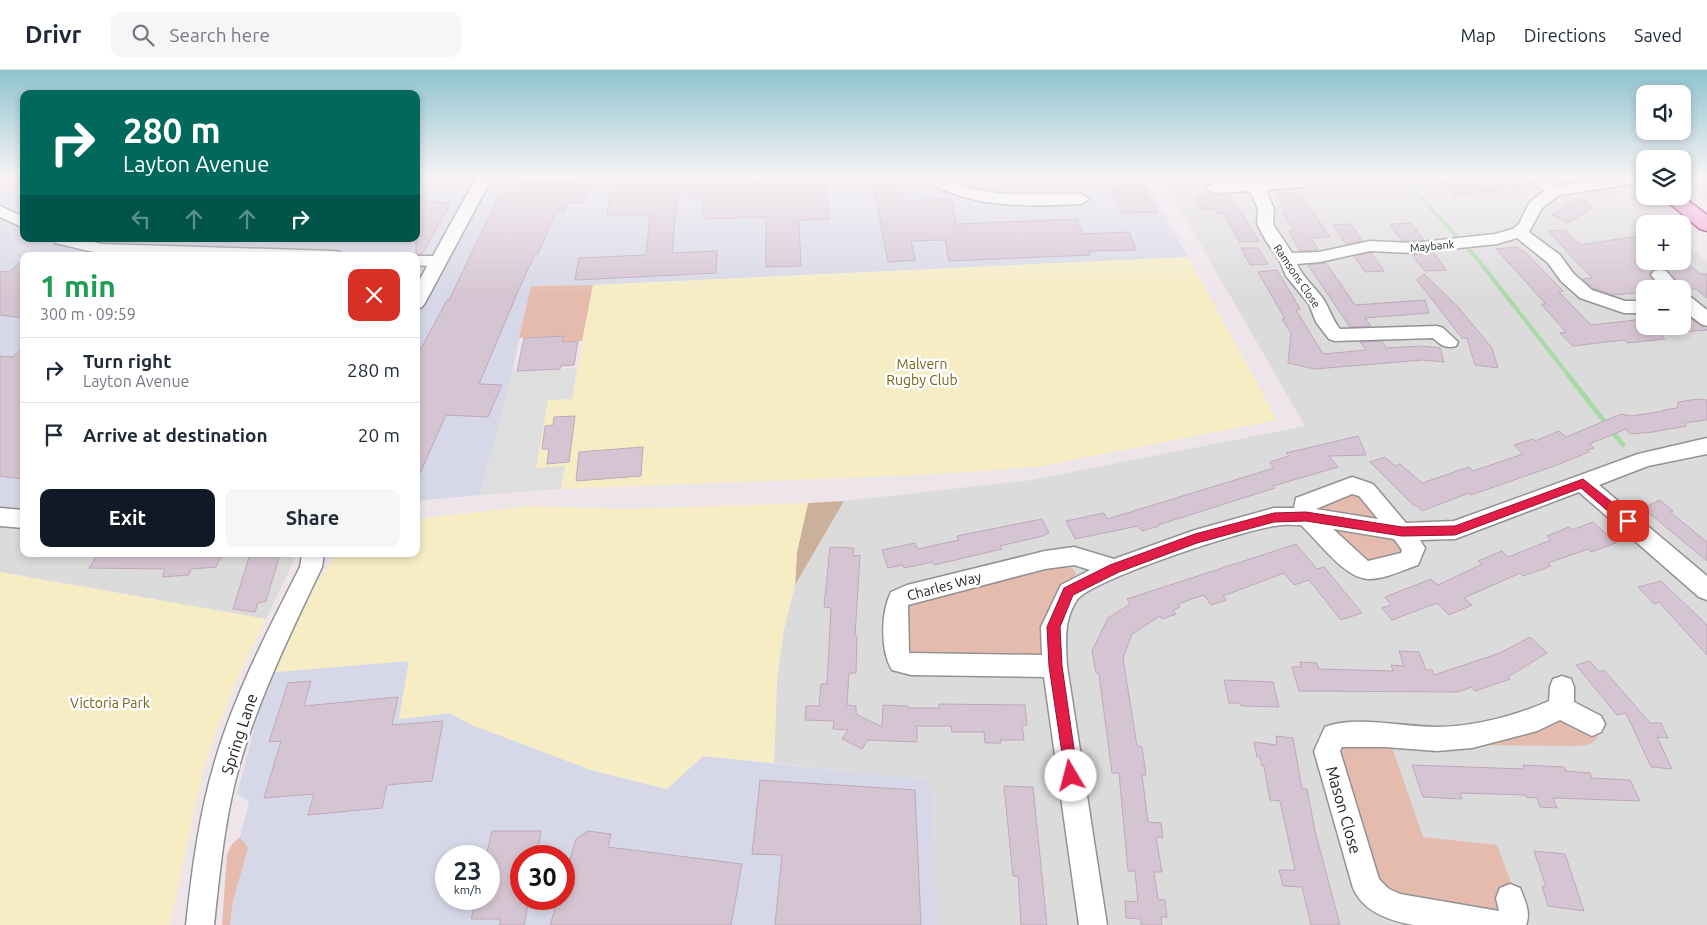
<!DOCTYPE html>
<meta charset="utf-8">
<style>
:root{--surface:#fff;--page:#f6f6f7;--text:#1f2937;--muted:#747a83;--line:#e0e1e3;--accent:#111827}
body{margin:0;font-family:Ubuntu,sans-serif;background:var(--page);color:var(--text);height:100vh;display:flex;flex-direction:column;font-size:19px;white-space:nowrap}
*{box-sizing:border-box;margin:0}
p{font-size:16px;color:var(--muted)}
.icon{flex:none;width:28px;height:28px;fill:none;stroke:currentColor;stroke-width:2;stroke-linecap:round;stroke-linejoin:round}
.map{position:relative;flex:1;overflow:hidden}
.details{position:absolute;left:20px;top:182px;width:400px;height:305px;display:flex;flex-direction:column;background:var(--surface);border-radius:10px;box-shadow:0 2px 8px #0003}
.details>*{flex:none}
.hud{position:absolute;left:20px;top:20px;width:400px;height:152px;border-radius:10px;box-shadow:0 2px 8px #0003;background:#00695c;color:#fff;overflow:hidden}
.buttons{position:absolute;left:1636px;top:15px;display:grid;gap:10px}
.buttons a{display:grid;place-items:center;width:55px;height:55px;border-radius:10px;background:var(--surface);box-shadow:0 2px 8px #0003;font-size:25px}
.speed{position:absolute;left:435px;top:775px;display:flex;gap:10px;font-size:25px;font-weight:700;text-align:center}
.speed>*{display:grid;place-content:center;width:65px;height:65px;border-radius:50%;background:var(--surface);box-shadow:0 2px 8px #0003;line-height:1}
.speed small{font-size:12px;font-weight:400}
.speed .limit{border:8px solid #d22;background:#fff;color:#111}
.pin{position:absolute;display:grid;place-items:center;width:42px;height:42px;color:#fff;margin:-21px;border-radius:10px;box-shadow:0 2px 8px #0006}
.me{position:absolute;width:55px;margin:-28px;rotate:352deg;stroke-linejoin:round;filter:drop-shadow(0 0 4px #0008)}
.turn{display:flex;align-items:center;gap:18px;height:105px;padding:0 20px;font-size:22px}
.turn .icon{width:65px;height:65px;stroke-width:2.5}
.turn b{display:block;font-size:35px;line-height:42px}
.lanes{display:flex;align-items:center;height:48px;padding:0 20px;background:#0003;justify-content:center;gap:25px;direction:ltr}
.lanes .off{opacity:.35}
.round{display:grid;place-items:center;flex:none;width:52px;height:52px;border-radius:10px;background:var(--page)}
.headline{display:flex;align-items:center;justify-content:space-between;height:85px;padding:0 20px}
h1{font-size:30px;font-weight:700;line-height:38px;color:#1e9e55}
.cta{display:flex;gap:10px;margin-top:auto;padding:10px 20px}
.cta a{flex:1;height:58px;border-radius:10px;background:var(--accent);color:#fff;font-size:20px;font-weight:700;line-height:58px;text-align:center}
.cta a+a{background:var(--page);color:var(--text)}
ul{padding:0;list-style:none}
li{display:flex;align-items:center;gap:15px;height:65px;padding:0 20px;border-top:1px solid var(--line)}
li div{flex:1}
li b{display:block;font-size:19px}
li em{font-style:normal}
header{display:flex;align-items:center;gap:30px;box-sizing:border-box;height:70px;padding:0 25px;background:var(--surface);border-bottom:1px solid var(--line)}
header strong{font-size:24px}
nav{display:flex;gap:28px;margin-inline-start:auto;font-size:18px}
.search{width:350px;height:45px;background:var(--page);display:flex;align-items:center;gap:12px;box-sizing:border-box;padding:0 18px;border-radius:10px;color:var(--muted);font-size:19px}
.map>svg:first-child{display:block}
</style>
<header>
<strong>Drivr</strong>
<div class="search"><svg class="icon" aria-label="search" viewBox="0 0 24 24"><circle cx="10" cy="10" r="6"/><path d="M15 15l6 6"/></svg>Search here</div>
<nav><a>Map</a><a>Directions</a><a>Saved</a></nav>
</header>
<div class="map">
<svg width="1707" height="855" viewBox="0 0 1707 855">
<rect width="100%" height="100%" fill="#eee5eb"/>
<g fill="#dcdbdc" fill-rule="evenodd">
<path d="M1355 106H1601L1660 154H1645V191H1682L1683 172 1707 191V855H938L929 710 774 693 777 608 784 559 795 515 844 431 1032 410 1305 356 1167 116ZM1645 219H1682V256H1645Z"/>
<path d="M1683 106H1707V131L1683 110Z"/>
<path d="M0 456 24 458V484H297L266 549 0 502Z"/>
</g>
<g fill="#d7d8e7" fill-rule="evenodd">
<path d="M0 106H24V169H416V106H1143L1188 187 593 215 531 216 505 333 480 425 416 431V186H24V439L0 437Z"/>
<path d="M409 591 399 649 450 643 472 655 591 700 667 719 703 686 930 710 938 855H230L233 831 247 778 240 767 249 732 237 724 259 641 275 602ZM446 786H489V829H446ZM521 786H564V829H521Z"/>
</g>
<g fill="#e5bbae">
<path d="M593 215 582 271 562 272 563 266 519 268 531 216Z"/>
<path d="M1357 421 1383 453 1313 443 1311 438Z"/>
<path d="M1332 456 1400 468 1404 483 1371 495 1330 459Z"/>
<path d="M1062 495 1071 496 1076 504 1068 514 1046 578 1039 586 906 587V533Z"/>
<path d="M1565 648 1599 664C1595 674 1588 675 1578 676L1466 675Z"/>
<path d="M1345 674H1391L1423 767 1497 775 1514 820 1499 819 1504 840 1500 845 1379 823 1338 679Z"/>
<path d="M240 767 248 778 233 831 230 855H222L227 784 232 774Z"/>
</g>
<path fill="#cbb19c" d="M844 431 795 515 797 482 808 433Z"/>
<g fill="#f6edc4">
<path d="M1161 106H1355L1167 116Z"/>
<path d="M1188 187 1277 350 1037 397 921 405 561 419 564 396 536 398 548 330 572 329 593 215Z"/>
<path d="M808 433 797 482 795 515 784 559 777 608 774 693 703 686 667 719 591 700 472 655 450 643 399 649 409 591 275 602 312 521 334 487 332 484H416V449L531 436 628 439Z"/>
<path d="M0 502 266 549 232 621 204 696 170 855H0Z"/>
</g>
<path fill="#dedede" d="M577 298 572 329 548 330 536 398 565 396 561 419 480 425 512 301Z"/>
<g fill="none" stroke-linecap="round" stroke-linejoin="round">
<path stroke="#aad9a8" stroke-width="4" d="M1401 106 1475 186 1569 306"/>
<path stroke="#aad9a8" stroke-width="5" d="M1568 305 1623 375"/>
</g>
<g fill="#d5c5d2" stroke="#bfa8bb">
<path d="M416 106H438L424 132 451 133 422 184H416Z"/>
<path d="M700 106H747V110L825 107 829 149 799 150 801 196 766 197V147L704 149V125L677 126 672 183 717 181 716 203 575 210 579 188 646 185 650 145H607L613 109Z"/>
<path d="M1107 106H1136L1157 142 1121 143Z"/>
<path d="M1435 106H1521L1535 117 1514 121 1512 119 1455 126Z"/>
<path d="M898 107 903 131 951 129 956 154 1077 149 1083 164 1129 162 1136 180 1089 181 1090 185 949 191 945 170 911 171 915 190 888 192 872 108Z"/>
<path d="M523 112 591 114 583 133 569 132 564 142H556L538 184H535L519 219 479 314 502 315 488 347 446 345 416 412V288L447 230H449L500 124H517Z"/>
<path d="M1300 123 1330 167 1311 168 1318 180 1300 181 1289 161H1294L1282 142H1287L1276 124Z"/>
<path d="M1230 125 1259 171 1240 172 1223 143 1218 144 1216 139 1202 140 1194 126Z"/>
<path d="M1575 130H1584L1592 138 1568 153 1552 145Z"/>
<path d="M1411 153 1424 170 1402 171 1390 154Z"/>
<path d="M1351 154 1362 171 1346 174 1333 155Z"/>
<path d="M1565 160 1580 175 1645 165V197L1685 192 1700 204H1707V228L1696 219H1684L1667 200 1660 198 1652 200 1649 205 1660 219H1642L1645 222 1614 225 1593 218 1583 209 1592 208 1548 161Z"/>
<path d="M1517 177 1525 182 1563 221 1559 222 1591 255 1645 249V256H1652L1665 269 1627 273 1624 270 1573 276 1560 263 1566 262 1541 234H1546L1496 179Z"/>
<path d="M1241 178H1258L1268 194 1250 195Z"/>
<path d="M1371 183 1384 201 1365 202 1354 186Z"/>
<path d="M1434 183 1446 200 1425 201 1412 185Z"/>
<path d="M24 189V248L0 245V201L9 202Z"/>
<path d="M1326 193 1355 235 1425 230 1429 243 1365 248 1371 256 1350 257 1308 195Z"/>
<path d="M1277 200 1300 239 1296 240 1323 284 1366 280 1360 272 1382 271 1386 278 1422 276 1440 278 1444 292 1423 290 1315 299 1288 293 1291 263 1282 249H1285L1258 202Z"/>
<path d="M1424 204 1458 237 1492 278 1498 298 1475 295 1467 268H1462L1417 210Z"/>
<path d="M1689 247 1700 255 1707 260 1682 262V248Z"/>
<path d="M564 266 562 272 578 271 574 295 561 296 560 299 517 301 524 268Z"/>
<path d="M24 277V409L0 406V286L13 287Z"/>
<path d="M1698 329 1707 330V350L1684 353 1687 356 1653 362 1630 364 1626 359 1589 374 1594 378 1587 380 1589 382 1557 395 1471 425 1469 423 1422 441 1416 435 1414 436 1370 392 1385 387 1395 396 1400 394 1422 413 1469 397 1473 401 1523 384 1514 375 1533 369 1535 371 1559 361 1566 367 1621 344 1631 346 1664 341 1663 340 1677 338 1678 332Z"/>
<path d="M575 346 569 392 547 394 549 379H542L545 356 553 355 554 347Z"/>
<path d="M1358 366 1366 385 1329 386 1338 397 1273 416 1275 418 1158 455 1159 456 1142 461 1138 456 1075 469 1066 451 1104 443 1107 449 1137 440 1274 398 1270 392 1289 386 1286 383Z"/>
<path d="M643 377 641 406 576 411 579 382Z"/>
<path d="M1660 430 1673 441 1670 442 1707 472V491L1643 438Z"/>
<path d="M1042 449 1049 463 1043 466 1000 476 1002 479 934 495 933 492 904 498 903 495 888 498 882 480 915 473 918 479 959 470 957 466Z"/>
<path d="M1593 452 1616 473 1591 482 1588 479 1548 493 1551 496 1523 506 1520 503 1464 528 1472 535 1449 545 1437 533 1392 550 1382 538 1391 535 1385 527 1431 509 1438 515 1482 494 1478 491 1502 481 1508 487 1551 470 1547 466 1569 457 1572 460Z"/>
<path d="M1296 474 1317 499 1324 497 1362 543 1341 550 1309 510 1294 515 1284 503 1223 526 1226 530 1211 535 1204 525 1178 534 1180 537 1173 540 1176 544 1162 549 1160 546 1132 564 1123 588 1137 676 1142 677 1146 705H1142L1148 752 1161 753 1163 768 1156 767 1162 802H1154L1158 829 1165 830 1167 847H1161L1162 855H1141V849L1126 848 1125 831 1138 832 1135 801H1128L1119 703H1112L1099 604 1096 603 1092 581 1108 548 1130 534 1127 529Z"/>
<path d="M830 477 854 478 853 486 860 485 855 566H857L856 603H849L847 635 856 636V644L882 657 883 635 908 636V638H939V634L1025 635 1027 655H1022L1024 670H1000L1001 673H985L984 662H952L951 656H917V672L868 670 862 679 842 669 848 660 833 659 834 651 805 650 806 636H819L821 614H827L831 538 824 537Z"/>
<path d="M98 484H222L216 497 191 499 189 505 162 507 165 499 89 498Z"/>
<path d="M250 484H280L266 531 258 533 255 542 233 539Z"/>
<path d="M1661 511 1707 555V585L1659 532 1654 534 1638 517Z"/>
<path d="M1530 567 1547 583 1508 607 1510 609 1475 621 1472 617 1457 622 1299 621 1292 597H1301L1300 592 1317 593 1319 599 1393 601 1391 595 1404 596 1399 581 1419 582 1426 600H1432L1434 605 1500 583Z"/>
<path d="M1590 591 1599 602 1604 600 1650 653H1661L1668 668 1657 667 1672 699 1651 697 1626 643 1617 645 1576 595Z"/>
<path d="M1224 610 1273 612 1279 637 1241 636 1240 633H1229Z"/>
<path d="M311 611 304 636 398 627 392 655 443 651 432 711 387 715 382 738 308 745 314 724 264 728 281 671 269 672 288 613Z"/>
<path d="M1276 666 1293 668 1302 719H1307L1315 761 1340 855H1311L1302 817 1283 816 1279 800H1295L1280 731 1270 730 1264 696H1262L1260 687H1257L1254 672 1277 675Z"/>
<path d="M1412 695 1524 699 1523 695 1564 697 1566 701 1590 703 1592 708 1630 710 1640 731 1553 728 1557 738 1540 737 1537 728 1526 727V725L1460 723 1462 729 1423 727Z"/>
<path d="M760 710 915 720 921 855H775L782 785 752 784Z"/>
<path d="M1004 716 1033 717 1047 855H1021L1018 806H1013Z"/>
<path d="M492 761H541L537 786H521V829H529L524 855H499L501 849H471L476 829H489V786H486Z"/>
<path d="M588 761 611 764 608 777 742 794 731 855H550L558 829H564V810L576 769Z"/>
<path d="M1534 781 1565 784 1584 841 1548 836 1542 816 1546 817Z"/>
</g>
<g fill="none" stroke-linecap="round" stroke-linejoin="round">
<g stroke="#929292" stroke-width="3">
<g id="minor">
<path d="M477 106H493L425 233 422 237 416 239V217L427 196 416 195V186H410H433Z"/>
<path d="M920 106H940L969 118 1002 124H1081L1089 129 1081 134C1034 136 980 139 936 116 931 113 924 111 920 106Z"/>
<path d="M1523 106H1542L1557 116 1621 106H1645V112L1559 125 1542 138 1529 162 1560 185 1573 203 1592 220 1625 231H1645V243H1624L1580 228 1561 211 1548 193 1517 168 1497 174 1412 183 1370 181 1320 192 1297 194C1303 208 1316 218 1324 230 1330 240 1332 249 1340 259L1437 256 1443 258 1458 272 1456 276C1445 279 1441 275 1433 268L1335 271 1329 269 1316 252 1309 234 1286 206 1279 189 1266 171 1257 154 1258 139 1250 121 1214 123 1206 118 1214 113 1305 111 1307 114 1305 117 1266 120 1274 139 1273 154 1292 183 1319 182 1370 171 1412 173 1495 164 1513 159 1519 154 1529 133 1544 121Z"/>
<path d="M0 136 24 147V158L0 147Z"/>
<path d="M53 169H81L102 174 334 181 340 182 342 186 102 184 55 173Z"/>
<path d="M1660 200 1666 201 1682 219H1663L1651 205 1654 201Z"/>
<path d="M1686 226 1692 228 1707 240V256L1701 254 1682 239V227Z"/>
<path d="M1707 368V384L1648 396 1599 415 1707 506V530L1699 527 1579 422 1455 469 1420 470 1425 478 1418 495C1403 500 1385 509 1369 509 1345 509 1318 471 1301 455 1292 455 1283 454 1275 456 1246 459 1090 510 1077 530 1063 551 1066 572 1067 596L1107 855H1079L1044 607 911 605 892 600C880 580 881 543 891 522L907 515 1045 481 1074 477 1114 489 1195 460 1274 438H1294L1296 428 1352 407 1373 414 1406 453 1454 451 1638 384ZM1352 424 1359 426 1378 449 1316 439ZM1333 459 1394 469 1402 480 1401 483 1368 491ZM1074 495 1090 500 1061 515 1041 557 1042 585 909 583 908 535 1045 499Z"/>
<path d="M0 438 24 440V458L0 456Z"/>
<path d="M302 484H324L322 497C292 560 261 623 241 690 225 743 220 800 214 855H186C192 800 199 744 215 691 235 623 268 560 300 497Z"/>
<path d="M1562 606 1571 609 1574 617V632L1601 646 1605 654 1601 662 1592 666 1560 650 1537 661 1472 678 1437 681 1385 677H1342L1340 681 1379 809 1389 819 1400 824 1499 841 1496 828 1500 818 1510 814 1520 818C1525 831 1531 842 1526 855H1414C1390 851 1363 842 1353 818L1314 681 1325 657C1354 645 1405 657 1436 657 1473 657 1515 646 1549 631L1550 617 1553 609Z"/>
</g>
</g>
<g stroke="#8f0a59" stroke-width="3">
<path id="major" d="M1661 126H1682L1707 145V161L1700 159Z"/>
</g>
<use href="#minor" fill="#fff" fill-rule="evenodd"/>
<use href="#major" fill="#f6a2dd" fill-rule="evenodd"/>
</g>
<linearGradient id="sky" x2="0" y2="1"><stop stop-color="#8fc3ce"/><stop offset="0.47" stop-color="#f7f3f6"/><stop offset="1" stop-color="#f7f3f6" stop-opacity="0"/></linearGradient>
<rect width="1707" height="226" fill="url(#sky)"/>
<path fill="#e11d48" stroke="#92132f" d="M1583 409 1632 448V454H1623L1581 418 1455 465 1402 466 1306 451 1274 452 1197 473 1119 502 1073 525 1060 557 1062 596 1078 706 1076 710 1071 712 1066 710 1049 596 1047 557 1064 518 1110 495 1195 464 1274 443 1306 442 1402 457 1455 456Z"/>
<g text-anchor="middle" stroke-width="5" stroke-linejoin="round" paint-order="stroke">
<g font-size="11" fill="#1e1e1e" stroke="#fff">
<text transform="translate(1432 176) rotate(-5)" y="4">Maybank</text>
<text transform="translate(1297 206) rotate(56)" y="4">Ramsons Close</text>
</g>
<g font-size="14" fill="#766312" stroke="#fff">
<text x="922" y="299">Malvern<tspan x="922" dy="16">Rugby Club</tspan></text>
<text x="110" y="638">Victoria Park</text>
</g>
<g font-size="14" fill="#1e1e1e" stroke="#fff">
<text transform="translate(944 516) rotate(-15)" y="5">Charles Way</text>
</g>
<g font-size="16" fill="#1e1e1e" stroke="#fff">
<text transform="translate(239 664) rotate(-72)" y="6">Spring Lane</text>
<text transform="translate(1344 740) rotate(74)" y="6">Mason Close</text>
</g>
</g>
</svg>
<div class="buttons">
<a><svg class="icon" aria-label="sound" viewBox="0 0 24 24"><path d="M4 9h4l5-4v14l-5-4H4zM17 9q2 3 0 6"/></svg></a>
<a><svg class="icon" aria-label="layers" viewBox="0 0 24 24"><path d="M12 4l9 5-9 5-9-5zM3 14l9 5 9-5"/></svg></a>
<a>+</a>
<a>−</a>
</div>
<div class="speed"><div>23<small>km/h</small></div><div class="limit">30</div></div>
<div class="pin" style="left:1628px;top:451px;background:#d93025"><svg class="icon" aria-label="arrive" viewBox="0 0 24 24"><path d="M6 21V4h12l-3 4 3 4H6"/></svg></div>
<svg class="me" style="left:1071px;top:706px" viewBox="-20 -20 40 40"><circle r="19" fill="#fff"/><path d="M0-13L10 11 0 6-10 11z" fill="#e11d48"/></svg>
<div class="hud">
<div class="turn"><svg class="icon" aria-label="right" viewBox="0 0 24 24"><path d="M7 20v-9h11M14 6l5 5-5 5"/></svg><div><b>280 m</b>Layton Avenue</div></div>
<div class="lanes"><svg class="icon off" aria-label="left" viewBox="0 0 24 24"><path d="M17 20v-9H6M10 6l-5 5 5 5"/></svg><svg class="icon off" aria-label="ahead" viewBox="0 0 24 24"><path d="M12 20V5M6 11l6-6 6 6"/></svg><svg class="icon off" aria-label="ahead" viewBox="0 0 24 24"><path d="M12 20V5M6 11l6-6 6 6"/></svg><svg class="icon" aria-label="right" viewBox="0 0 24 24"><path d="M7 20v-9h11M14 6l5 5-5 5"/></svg></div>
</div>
<section class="details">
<div class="headline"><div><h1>1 min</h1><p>300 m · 09:59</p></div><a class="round" style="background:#d93025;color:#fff"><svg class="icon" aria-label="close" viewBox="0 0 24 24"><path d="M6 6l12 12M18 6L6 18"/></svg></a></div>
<ul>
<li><svg class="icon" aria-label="right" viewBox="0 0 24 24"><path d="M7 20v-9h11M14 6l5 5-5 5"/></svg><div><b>Turn right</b><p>Layton Avenue</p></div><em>280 m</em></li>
<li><svg class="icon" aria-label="arrive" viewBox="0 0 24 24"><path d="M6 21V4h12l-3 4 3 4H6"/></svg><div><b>Arrive at destination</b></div><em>20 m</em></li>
</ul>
<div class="cta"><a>Exit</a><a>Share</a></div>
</section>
</div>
